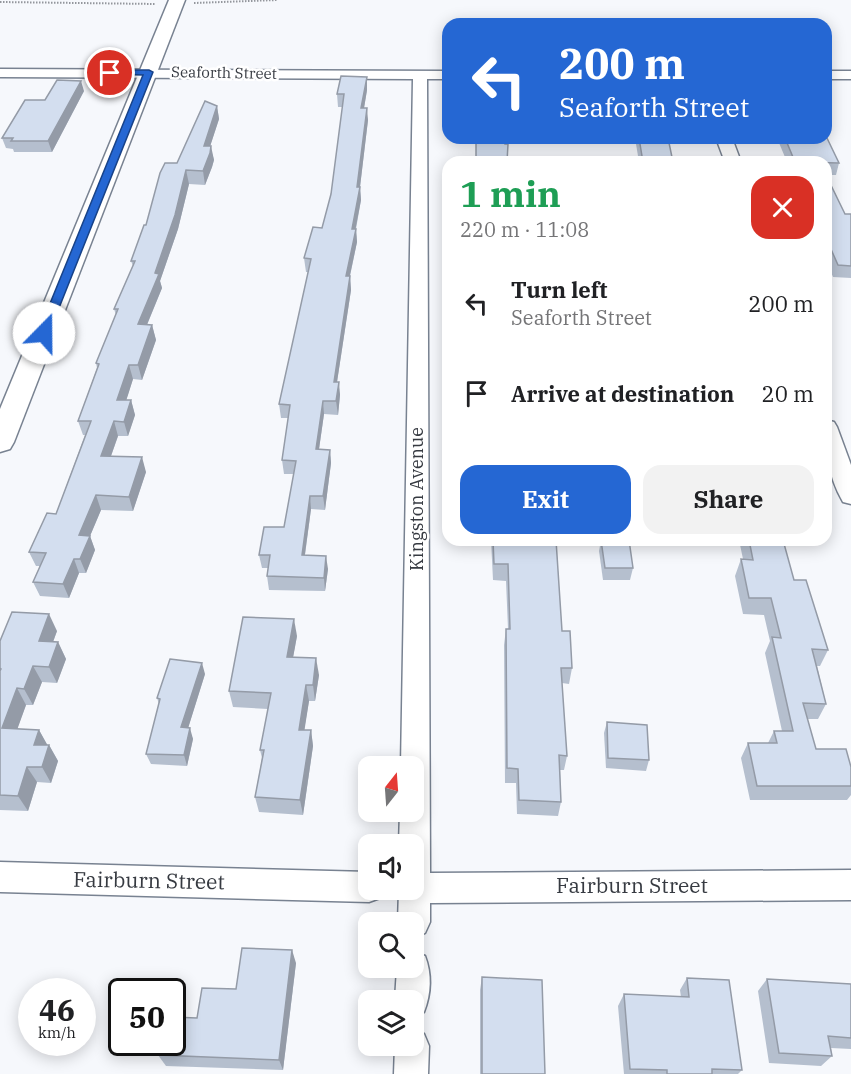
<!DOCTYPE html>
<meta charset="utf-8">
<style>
:root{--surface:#fff;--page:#f2f2f2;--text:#202124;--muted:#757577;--accent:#2567d3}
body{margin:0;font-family:"IBM Plex Serif",serif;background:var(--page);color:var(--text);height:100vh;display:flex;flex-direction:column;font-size:22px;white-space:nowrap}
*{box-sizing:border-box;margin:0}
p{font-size:20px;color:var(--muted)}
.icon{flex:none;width:33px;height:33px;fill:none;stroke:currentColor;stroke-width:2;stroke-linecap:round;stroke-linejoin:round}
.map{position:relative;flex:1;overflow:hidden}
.side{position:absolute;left:442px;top:156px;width:390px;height:390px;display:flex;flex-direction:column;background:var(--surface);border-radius:18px;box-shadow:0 3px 15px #0003}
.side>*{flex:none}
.guide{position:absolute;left:442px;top:18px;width:390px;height:126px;border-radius:18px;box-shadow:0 3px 15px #0003;background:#2567d3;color:#fff;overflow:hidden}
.needle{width:39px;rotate:17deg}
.fabs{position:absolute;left:358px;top:756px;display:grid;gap:12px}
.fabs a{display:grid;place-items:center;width:66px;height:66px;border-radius:12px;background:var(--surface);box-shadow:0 3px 15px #0003;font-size:30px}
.speed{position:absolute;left:18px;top:978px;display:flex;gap:12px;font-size:30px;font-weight:700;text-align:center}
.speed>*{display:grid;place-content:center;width:78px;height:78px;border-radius:50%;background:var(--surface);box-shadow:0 3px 15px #0003;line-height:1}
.speed small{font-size:15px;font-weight:400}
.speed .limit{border:3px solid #111;border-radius:9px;background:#fff;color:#111}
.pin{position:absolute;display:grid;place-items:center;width:51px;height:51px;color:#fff;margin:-26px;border:3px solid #fff;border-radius:50%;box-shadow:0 2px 6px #0007}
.me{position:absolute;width:66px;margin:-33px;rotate:22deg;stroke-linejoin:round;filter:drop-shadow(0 0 4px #0008)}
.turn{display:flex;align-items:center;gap:21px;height:126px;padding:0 18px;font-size:27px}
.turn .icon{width:78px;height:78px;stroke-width:2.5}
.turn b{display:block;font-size:42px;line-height:51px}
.round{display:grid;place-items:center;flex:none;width:63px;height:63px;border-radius:18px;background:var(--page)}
.head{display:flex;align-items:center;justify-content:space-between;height:102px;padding:0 18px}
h1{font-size:36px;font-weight:700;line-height:45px;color:#1e9e55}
.button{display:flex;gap:12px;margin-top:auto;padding:12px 18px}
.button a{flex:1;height:69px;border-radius:18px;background:var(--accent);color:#fff;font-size:24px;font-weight:700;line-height:69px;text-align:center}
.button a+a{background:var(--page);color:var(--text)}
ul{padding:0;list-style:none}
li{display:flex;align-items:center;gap:18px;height:90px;padding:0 18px}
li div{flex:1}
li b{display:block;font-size:22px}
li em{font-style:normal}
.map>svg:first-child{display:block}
</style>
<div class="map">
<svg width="851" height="1074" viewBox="0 0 851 1074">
<rect width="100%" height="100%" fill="#f6f8fc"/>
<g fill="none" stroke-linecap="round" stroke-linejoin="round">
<g stroke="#788291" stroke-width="3">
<g id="minor">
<path d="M0 69 448 71V79H427L430 873 851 870V900L430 903V922L425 933 414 938V922H398L399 890H414V844H399L400 812H414V766H401L413 79 0 77Z"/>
<rect x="826" y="71" width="25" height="8"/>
<path d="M716 138H732L741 162H725Z"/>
<path d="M826 420 834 422 837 427 851 465V504L843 502C827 474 826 451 826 420Z"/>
<path d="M0 862 369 872V890H383L380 898 369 902 0 892Z"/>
<path d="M414 952 425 956C432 974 431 994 424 1012L414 1016V1000H395L397 968H414Z"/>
<path d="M414 1030 424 1034 429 1046 428 1074H394L395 1046H414Z"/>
</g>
</g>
<g stroke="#788291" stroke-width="3">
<path id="major" d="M169 0H185L14 442 10 449 0 452V409Z"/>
</g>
<g stroke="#93969c" stroke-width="2" stroke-dasharray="1.5 1.5" stroke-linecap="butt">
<path d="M0 2 156 4"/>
<path d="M194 3 277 0"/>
</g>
<use href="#minor" fill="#fff" fill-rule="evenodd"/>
<use href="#major" fill="#fff" fill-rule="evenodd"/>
</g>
<g fill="#b5bfce">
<path d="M367 77V90L364 108 368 120 360 187 361 200 356 229 357 242 350 276 351 290 337 382 340 395 338 415 324 414 319 449 330 450 331 463 325 510 311 509 305 555 328 569 325 591 269 590 267 576 268 568H262L259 555 284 527 294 474H284L282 460 288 418H281L279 404 308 272H306L304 258 322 228 331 194 343 107H338L337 94Z"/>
<path d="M84 91 52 152H14L13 149 6 148 2 138 45 100Z"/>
<path d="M217 106 219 119 210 146 214 160 212 167 205 185 189 184 178 229 160 281 162 288 147 325H152L156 340 142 380 133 379 126 400H131L135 415 128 436H118L111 456 146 472 133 511 101 510 90 536 95 550 86 573H79L69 598 40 596 33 582 40 566H36L29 552 56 514 85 435H83L78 421 97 368 96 363 116 315 114 309 133 266 131 261 146 225 177 163Z"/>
<path d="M635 138H668L673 162H639Z"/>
<path d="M777 138H826L839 163 836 175H826V162H787Z"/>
<path d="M826 175 845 214H851V278L833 277 826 260Z"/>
<path d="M491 540H556L562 631 572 668 569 684 562 683 567 756 564 770H560L561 802 558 816 517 814 516 783H505L504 645 506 629H508L506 581 493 580Z"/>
<path d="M601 540 633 568 630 580H603L599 551Z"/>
<path d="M739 540H783L794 580 828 650 820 666H817L826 704 818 719H807L816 749 851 767V795L847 800H750L741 758 748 743H768L774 731H782L765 653 770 641 764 615 743 614 735 576 741 559H743Z"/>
<path d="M57 631 53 642H58L66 659 57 683 42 682 33 705H26L17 729 39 730 47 745H49L58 761 51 783 37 782 28 811 0 810V641Z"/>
<path d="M297 636 293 657 319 675 315 701H309L304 730H311L313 746 303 815 259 812 255 797 262 758 260 750 268 709 233 707 229 691Z"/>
<path d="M205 674 188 728 193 739 187 766 151 764 146 754 159 704 157 698Z"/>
<path d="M607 722 649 760 646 771 606 768 604 733Z"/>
<path d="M296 963 283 1070 166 1066 158 1055 197 1018 236 989Z"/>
<path d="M482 977 545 1074H480V990Z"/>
<path d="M687 978 742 1070 738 1074H624L618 1006 624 994 681 997 680 990Z"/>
<path d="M767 979 851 984V1049L831 1048 832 1056 821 1066 769 1063 758 991Z"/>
</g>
<g fill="#949ba7">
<path d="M367 77V90L362 120 361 108Z"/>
<path d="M81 81 84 91 52 152 48 141Z"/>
<path d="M217 106 219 119 206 159 204 146Z"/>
<path d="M367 108 368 120 359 195 360 187 361 200 353 242 352 229Z"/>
<path d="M211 146 214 160 212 167 205 185 203 171Z"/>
<path d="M186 170 189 184 178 229 160 281 162 288 141 339 138 324Z"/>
<path d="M356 229 357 242 347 289 346 276Z"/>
<path d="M350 276 351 290 335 395 334 382Z"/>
<path d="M152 325 156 340 142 380 138 365Z"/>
<path d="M129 365 133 379 122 414 117 400Z"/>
<path d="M339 382 340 395 338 415 336 401Z"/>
<path d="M131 400 135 415 128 436 124 422Z"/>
<path d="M323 401 324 414 317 463 316 449Z"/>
<path d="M114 421 118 436 106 470 101 456Z"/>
<path d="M330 450 331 463 325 510 323 496Z"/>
<path d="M142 457 146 472 133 511 129 497Z"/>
<path d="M96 495 101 510 90 536 95 550 86 573 80 559 79 535Z"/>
<path d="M310 496 311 509 303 568 302 555Z"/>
<path d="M326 556 328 569 325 591 324 578Z"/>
<path d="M74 559 79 573 69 598 63 584Z"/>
<path d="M49 614 57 631 47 658 39 641Z"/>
<path d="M294 619 297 636 290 674 287 657Z"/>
<path d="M58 642 66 659 57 683 49 667Z"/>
<path d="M316 658 319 675 315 701 313 685Z"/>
<path d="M202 663 205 674 185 738 181 727Z"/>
<path d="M33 666 42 682 33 705 24 689Z"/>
<path d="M306 685 309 701 302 746 299 730Z"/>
<path d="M17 688 26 705 12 744 2 728Z"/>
<path d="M190 728 193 739 187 766 184 755Z"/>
<path d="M39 730 48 746 34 745Z"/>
<path d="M311 730 313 746 303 815 300 800Z"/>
<path d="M49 745 58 761 51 783 42 767Z"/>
<path d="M27 767 37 782 28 811 18 796Z"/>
<path d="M292 950 296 963 283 1070 279 1060Z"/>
</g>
<g fill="#d3deef" stroke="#949ba7" stroke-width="1.5">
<path d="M341 76 367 77 361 108H367L357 187H360L352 229H356L346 276H350L334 382H339L336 401H323L316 449 330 450 323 496H310L302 555 326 556 324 578 267 576 270 555H259L264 527H284L296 461 282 460 290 405 279 404 311 259 304 258 313 227 322 228 331 194 344 94H337Z"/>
<path d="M57 80 81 81 48 141H11L13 138H2L25 100H45Z"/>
<path d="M205 101 217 106 204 146H211L210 153 203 171 186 170 175 215 155 273 159 274 138 324 152 325 138 365H129L117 400H131L124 422 114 421 101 456 142 457 129 497 96 495 79 535 90 536 80 559H74L63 584 33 582 46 553 29 552 47 513 56 514 91 421H78L99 364 96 363 118 309H114L135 261H131L144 225H146L160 173 165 163H177Z"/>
<path d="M826 136 839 163 795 162 785 138H826Z"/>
<path d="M476 138H505V144H508L507 162H476Z"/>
<path d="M639 138H668L673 162H643Z"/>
<path d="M826 175 845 214H851V266L838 265 826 238Z"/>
<path d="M493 540H556L562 631H570L572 668H561L567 756 559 755 561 802 519 800 518 769 507 768 506 629H510L508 564H494Z"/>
<path d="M601 540H629L633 568H605Z"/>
<path d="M749 540H783L794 580H806L828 650 812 649 826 704 803 703 816 749H846L851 767V786H757L748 743H777L774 731H793L772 637 781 638 771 598H749L741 559 753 560Z"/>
<path d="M12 612 49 614 39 641 58 642 49 667 33 666 24 689 17 688 2 728 39 730 34 745H49L42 767H27L18 796 0 795V671L1 669 0 668V641Z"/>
<path d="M243 617 294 619 287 657 316 658 313 685H306L299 730H311L300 800 255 797 264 750H260L271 693 229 691Z"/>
<path d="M170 659 202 663 181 727 190 728 184 755 146 754 160 699 157 698Z"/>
<path d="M607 722 647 725 649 760 608 758Z"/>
<path d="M242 948 292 950 279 1060 158 1055 161 1042H172V1017L197 1018 202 988 236 989Z"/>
<path d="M482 977 542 980 545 1074H482Z"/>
<path d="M687 978 729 980 742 1070 712 1069V1074H667V1070L630 1069 624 994 689 997Z"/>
<path d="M767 979 851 984V1038L828 1036 832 1056 779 1053Z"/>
</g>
<path fill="#2567d3" stroke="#184389" stroke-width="1.5" d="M110 70H149L153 72 49 333 44 337 38 333 143 75 107 74 106 73Z"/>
<g text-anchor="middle" stroke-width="5" stroke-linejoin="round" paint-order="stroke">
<g font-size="15" fill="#363a41" stroke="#fff">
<text transform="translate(224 73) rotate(1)" y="5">Seaforth Street</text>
</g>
<g font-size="18" fill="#363a41" stroke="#fff">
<text transform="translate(417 499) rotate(-90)" y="6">Kingston Avenue</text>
</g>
<g font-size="21" fill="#363a41" stroke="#fff">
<text transform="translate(149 881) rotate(1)" y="7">Fairburn Street</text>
<text x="632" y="893">Fairburn Street</text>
</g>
</g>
</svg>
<div class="fabs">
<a><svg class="needle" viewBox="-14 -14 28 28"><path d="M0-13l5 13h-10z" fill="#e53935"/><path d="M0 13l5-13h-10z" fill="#757577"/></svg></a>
<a><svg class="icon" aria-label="sound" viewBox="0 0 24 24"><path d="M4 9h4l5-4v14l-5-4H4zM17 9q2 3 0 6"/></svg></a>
<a><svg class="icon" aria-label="search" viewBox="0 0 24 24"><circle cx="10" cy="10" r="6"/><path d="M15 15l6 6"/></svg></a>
<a><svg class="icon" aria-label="layers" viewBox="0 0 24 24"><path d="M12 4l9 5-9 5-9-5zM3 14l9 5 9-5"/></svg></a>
</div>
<div class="speed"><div>46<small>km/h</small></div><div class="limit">50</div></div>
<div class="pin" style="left:110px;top:73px;background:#d93025"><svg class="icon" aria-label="arrive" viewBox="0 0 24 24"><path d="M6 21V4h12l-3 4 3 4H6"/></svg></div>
<svg class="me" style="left:44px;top:333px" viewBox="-20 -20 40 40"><circle r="19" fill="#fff"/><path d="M0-13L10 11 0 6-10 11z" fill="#2567d3"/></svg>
<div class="guide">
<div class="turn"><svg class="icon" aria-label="left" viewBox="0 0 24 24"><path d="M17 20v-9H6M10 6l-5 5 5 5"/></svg><div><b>200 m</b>Seaforth Street</div></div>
</div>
<section class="side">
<div class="head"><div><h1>1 min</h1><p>220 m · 11:08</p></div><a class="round" style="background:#d93025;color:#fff"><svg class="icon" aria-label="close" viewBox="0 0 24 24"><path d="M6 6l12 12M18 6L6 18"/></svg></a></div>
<ul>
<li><svg class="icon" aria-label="left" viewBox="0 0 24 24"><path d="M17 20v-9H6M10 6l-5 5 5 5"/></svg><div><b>Turn left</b><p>Seaforth Street</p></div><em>200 m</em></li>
<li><svg class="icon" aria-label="arrive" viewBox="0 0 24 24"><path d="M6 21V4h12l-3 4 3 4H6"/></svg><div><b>Arrive at destination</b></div><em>20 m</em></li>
</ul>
<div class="button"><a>Exit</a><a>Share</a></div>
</section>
</div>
